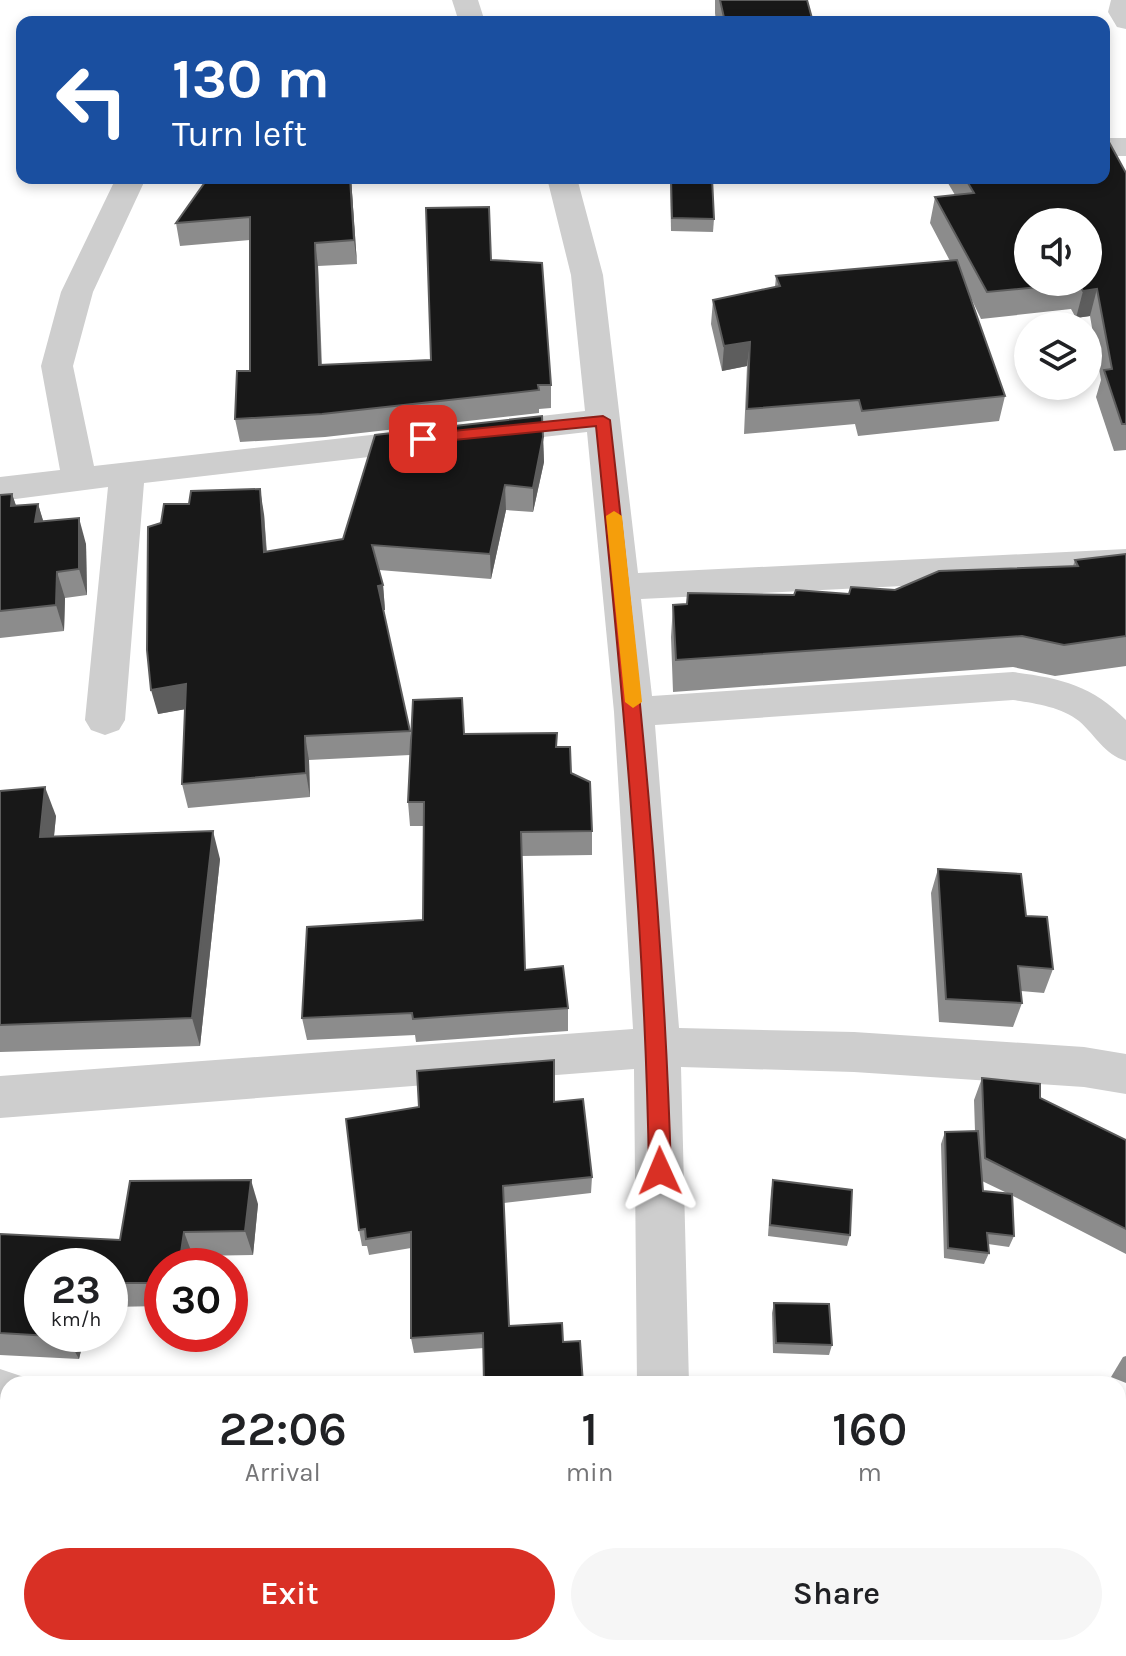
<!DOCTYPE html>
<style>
:root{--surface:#fff;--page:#f6f6f6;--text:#202124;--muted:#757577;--accent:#d93025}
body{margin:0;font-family:Karla,sans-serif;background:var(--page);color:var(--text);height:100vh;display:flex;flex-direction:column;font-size:30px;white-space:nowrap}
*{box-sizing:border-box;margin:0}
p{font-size:26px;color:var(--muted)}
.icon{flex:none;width:44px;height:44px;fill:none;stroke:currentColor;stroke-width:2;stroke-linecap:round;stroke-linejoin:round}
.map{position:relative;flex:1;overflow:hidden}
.details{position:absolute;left:0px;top:1376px;width:1126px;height:280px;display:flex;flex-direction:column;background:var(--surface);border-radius:24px 24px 0 0;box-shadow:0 4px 12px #0003}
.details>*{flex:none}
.top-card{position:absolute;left:16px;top:16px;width:1094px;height:168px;border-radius:16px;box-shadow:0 4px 12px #0003;background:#1a4fa0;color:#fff;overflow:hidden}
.fabs{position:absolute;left:1014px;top:208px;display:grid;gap:16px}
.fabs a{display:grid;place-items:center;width:88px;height:88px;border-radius:50%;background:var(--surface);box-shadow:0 4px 12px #0003;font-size:40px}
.speed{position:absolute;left:24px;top:1248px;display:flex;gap:16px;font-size:40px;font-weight:700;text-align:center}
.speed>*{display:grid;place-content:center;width:104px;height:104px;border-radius:50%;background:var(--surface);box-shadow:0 4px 12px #0003;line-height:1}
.speed small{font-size:20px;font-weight:400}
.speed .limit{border:12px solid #d22;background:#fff;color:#111}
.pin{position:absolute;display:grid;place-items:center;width:68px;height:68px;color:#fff;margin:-34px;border-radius:16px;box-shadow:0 4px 12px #0006}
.me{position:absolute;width:88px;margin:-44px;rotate:359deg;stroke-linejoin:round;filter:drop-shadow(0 0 6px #0008)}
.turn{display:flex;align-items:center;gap:28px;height:168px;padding:0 24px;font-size:36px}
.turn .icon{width:104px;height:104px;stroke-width:2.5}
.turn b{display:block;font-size:56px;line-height:68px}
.eta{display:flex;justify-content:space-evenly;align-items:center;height:136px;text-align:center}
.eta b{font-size:48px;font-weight:600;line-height:56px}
.action{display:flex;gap:16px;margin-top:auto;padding:16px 24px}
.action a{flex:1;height:92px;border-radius:48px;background:var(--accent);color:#fff;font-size:32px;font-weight:600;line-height:92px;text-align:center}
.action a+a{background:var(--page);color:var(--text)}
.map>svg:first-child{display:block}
</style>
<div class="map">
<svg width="1126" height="1656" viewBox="0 0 1126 1656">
<rect width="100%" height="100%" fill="#fff"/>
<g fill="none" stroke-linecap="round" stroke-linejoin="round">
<g fill="#cecece" fill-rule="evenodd">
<path d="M452 0H478L485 22H459Z"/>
<path d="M1111 0H1126V29L1117 27 1108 12Z"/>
<rect x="1104" y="138" width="22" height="18"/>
<path d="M116 178H146L93 292 73 366 94 466 585 411 571 275 547 178H577L603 275 638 573 1126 549V575L641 599 652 696 1013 672C1060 678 1092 685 1126 720V761C1104 754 1096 736 1079 721 1062 707 1034 703 1013 700L655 725 679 1028 854 1032 1084 1047 1126 1054V1094L1084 1087 854 1072 681 1067 689 1384H637L634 1069 0 1118V1076L633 1029 614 712 587 432 144 483 125 720 119 730 105 735 91 730 85 720 108 487 0 501V477L60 470 41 366 61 292Z"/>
<path d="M0 1369 27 1378 29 1384H8V1422L0 1421Z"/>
<rect x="57" y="1648" width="58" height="8"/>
<rect x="631" y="1648" width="58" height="8"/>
</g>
</g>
<g fill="#8c8c8c" fill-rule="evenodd">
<path d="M715 0H807L813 22H716L715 13Z"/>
<path d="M1126 173V450L1114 451 1096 397 1101 380 1090 316 1076 318 1071 309 981 319 970 296 1005 396 999 421 858 436 855 424 744 434 747 366 722 371 711 324 713 300 775 287 776 276 950 261 930 223 935 197 955 195 945 178H1104Z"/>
<path d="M208 178H351L357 264 318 266 322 365 431 360 491 260 551 385V408L539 409V413L325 437 240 442 235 419 250 371V240L180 246 176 223Z"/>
<path d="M670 178H712L714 219 713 232 671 231Z"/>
<path d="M543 437 544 462 533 512 506 510 491 579 379 570 383 585 385 610H383L410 731 411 743 465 734 557 733V747L571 773 592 831V855L522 856 525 970 568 1008V1031L416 1042 415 1035 307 1040 302 1018 423 920 424 826H410L408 802 410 755 309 760 310 797 188 808 182 784 185 709 158 714 264 514 267 552 343 539Z"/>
<path d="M12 494 16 506 38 504 43 521 86 544 87 595 65 598 64 631 0 638V495Z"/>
<path d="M1126 554V666L1055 676 1013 667 673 692 671 637 673 605 794 595 849 594 895 590 1073 566 1075 560Z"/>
<path d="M0 791 56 816 54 836 220 859 200 1046 0 1052Z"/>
<path d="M938 869 1026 916 1053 969 1044 993 1021 991 1022 1003 1013 1027 939 1022 931 893Z"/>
<path d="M982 1078 1040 1098 1126 1140V1254L1013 1196 1014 1236 1009 1247 988 1244 989 1253 984 1264 944 1258 941 1144 945 1132 975 1131 974 1100ZM982 1181 1007 1193 983 1191Z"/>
<path d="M554 1102 592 1177 591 1193 504 1203 484 1348 414 1353 411 1338V1248L369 1255 367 1246H362L359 1230Z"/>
<path d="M773 1180 850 1235 847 1246 768 1236 771 1191Z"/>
<path d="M258 1204 253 1255 193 1256 162 1266V1306L110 1307V1266H42V1334H85L79 1359 0 1355V1234L120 1240Z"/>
<path d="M774 1303 832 1345 829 1355 773 1353 772 1313Z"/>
<path d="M1126 1356V1383L1111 1377 1123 1357Z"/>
<path d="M692 1648H821L823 1656H690Z"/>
<path d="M926 1648H1118L1126 1656H930Z"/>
</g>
<g fill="#5d5d5d">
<path d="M350 178H351L357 264 354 240Z"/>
<path d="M315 243 318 266 322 388 319 365Z"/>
<path d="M1097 289 1090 316 1076 318 1083 291Z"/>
<path d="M750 342 747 366 722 371 724 346Z"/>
<path d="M543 437 544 462 533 512V488Z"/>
<path d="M505 485 506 510 491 579 490 554Z"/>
<path d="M260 489 264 514 268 577 264 552Z"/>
<path d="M12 494 21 520 11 506Z"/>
<path d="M38 504 46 530 35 522Z"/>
<path d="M79 518 86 544 87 595 79 569Z"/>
<path d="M57 572 65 598 64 631 56 605Z"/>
<path d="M383 585 385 610H381L378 586Z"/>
<path d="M186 684 192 708 158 714 151 690Z"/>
<path d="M305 736 309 760 310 797 306 773Z"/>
<path d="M45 787 56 816 51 865 40 837Z"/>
<path d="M213 831 220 859 200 1046 192 1018Z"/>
<path d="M251 1180 258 1204 253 1255 245 1231Z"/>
<path d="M184 1232 193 1256 192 1266H179Z"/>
<path d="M68 1334H85L79 1359 67 1337Z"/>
</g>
<g fill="#181818" stroke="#5d5d5d" stroke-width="2" fill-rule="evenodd">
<path d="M720 0H807L813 22H725Z"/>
<path d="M1104 133 1126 173V424H1122L1104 370 1112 369 1097 289 1083 291 1078 283 987 292 935 197 974 193 965 178H1104ZM1028 222H1088V282H1028Z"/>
<path d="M208 178H350L354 240 315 243 319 365 431 360 426 208 489 207 491 260 542 263 551 385H538L539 390 322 414 235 419 237 371H250V217L176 223Z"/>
<path d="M671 178H712L714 219 672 218Z"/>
<path d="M957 260 1005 396 862 411 859 400 747 409 750 342 724 346 713 300 780 286 776 276Z"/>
<path d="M542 416 543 437 533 488 505 485 490 554 372 545 383 585 378 586 410 731 305 736 306 773 182 784 186 684 151 690 147 650 148 527 161 523 164 504H189L191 491 260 489 264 552 343 539 375 435Z"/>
<path d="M12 494 11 506 38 504 35 522 79 518V569L57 572 56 605 0 611V495Z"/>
<path d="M1126 554V636L1064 645 1022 636 676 660 673 605 687 604 688 593 794 595 796 590 849 594 851 587 895 590 939 571 1078 566 1075 560Z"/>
<path d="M462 698 464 734 557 733 556 747H570L571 773 590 782 592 831 521 832 525 970 563 966 568 1008 413 1019 412 1013 302 1018 307 927 423 920 424 802H408L413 700Z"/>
<path d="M45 787 40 837 213 831 192 1018 0 1025V791Z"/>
<path d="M938 869 1021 874 1026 916 1047 917 1053 969 1018 966 1022 1003 946 999Z"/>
<path d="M554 1060V1102L583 1099 592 1177 503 1186 509 1326 562 1323 563 1342 580 1341 583 1384H484L483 1333 411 1338V1232L366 1239 365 1229 359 1230 346 1119 419 1107 417 1071Z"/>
<path d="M982 1078 1040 1084V1098L1126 1140V1229L985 1158Z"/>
<path d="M978 1131 983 1191 1012 1194 1014 1236 987 1233 989 1253 948 1248 945 1132Z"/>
<path d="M251 1180 245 1231 184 1232 179 1266H162V1283H110V1266H42V1334H68L67 1337 0 1333V1234L120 1240 130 1181Z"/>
<path d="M773 1180 852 1190 850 1235 770 1225Z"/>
<path d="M774 1303 829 1304 832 1345 776 1343Z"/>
<path d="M1126 1546V1656H949L945 1648H1118V1547Z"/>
<path d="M455 1648H587V1656H454Z"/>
<path d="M694 1648H821L823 1656H696Z"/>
</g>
<path fill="#d93025" stroke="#8d1f18" stroke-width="2" d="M603 416 610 420C638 670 664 920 671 1171L667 1178 660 1181 653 1178 649 1171C645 922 621 674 596 426L423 443 415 439 423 434Z"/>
<path fill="#f59e0b" d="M614 511 622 516 642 702 633 708 625 702 606 516Z"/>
</svg>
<div class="fabs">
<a><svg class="icon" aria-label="sound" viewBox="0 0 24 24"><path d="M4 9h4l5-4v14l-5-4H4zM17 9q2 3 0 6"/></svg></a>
<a><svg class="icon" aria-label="layers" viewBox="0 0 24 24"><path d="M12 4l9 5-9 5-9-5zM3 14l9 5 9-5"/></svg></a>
</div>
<div class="speed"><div>23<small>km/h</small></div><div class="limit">30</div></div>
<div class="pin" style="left:423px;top:439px;background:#d93025"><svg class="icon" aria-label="arrive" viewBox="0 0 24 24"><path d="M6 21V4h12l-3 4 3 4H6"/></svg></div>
<svg class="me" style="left:660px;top:1171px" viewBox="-20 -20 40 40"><path d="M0-17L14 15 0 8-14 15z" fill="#d93025" stroke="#fff" stroke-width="4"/></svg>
<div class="top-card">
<div class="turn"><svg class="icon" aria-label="left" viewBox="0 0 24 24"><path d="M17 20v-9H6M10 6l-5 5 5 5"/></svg><div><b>130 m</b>Turn left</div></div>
</div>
<section class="details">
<div class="eta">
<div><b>22:06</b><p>Arrival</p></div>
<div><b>1</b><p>min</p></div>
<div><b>160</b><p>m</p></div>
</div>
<div class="action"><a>Exit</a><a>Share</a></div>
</section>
</div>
